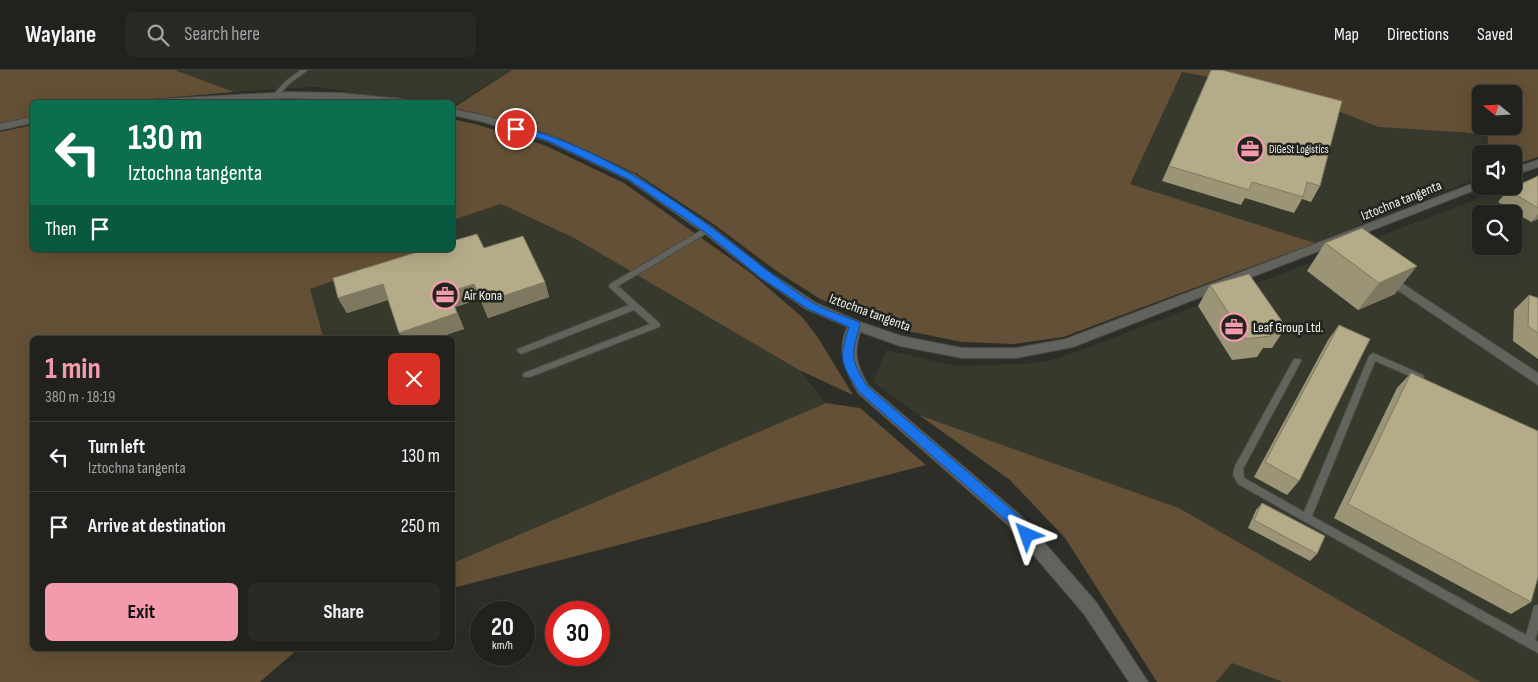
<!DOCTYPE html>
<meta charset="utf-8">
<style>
:root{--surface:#21221d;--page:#292a26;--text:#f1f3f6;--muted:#a2a4a4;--line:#3e3f3b;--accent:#f39aac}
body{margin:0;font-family:"Sofia Sans Condensed",sans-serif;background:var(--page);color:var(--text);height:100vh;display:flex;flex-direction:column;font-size:19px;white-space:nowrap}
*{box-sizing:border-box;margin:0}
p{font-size:16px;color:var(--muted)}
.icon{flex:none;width:28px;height:28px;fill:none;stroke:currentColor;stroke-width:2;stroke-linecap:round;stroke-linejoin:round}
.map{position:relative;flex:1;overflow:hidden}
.side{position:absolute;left:30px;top:266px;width:425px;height:315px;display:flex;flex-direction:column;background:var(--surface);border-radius:8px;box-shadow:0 5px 20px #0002,0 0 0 1px var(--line)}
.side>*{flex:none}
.guide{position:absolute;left:30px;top:30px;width:425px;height:152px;border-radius:8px;box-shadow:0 5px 20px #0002,0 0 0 1px var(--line);background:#0b6e4f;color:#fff;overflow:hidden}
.needle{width:32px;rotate:288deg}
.fabs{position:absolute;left:1472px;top:15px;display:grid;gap:10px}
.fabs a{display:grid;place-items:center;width:50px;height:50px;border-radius:8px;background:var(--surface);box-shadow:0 5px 20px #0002,0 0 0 1px var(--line);font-size:25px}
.speed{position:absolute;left:470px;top:531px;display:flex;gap:10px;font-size:25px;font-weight:700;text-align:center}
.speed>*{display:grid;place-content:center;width:65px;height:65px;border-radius:50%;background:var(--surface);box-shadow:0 5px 20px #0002,0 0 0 1px var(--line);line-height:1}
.speed small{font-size:12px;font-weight:400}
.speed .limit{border:8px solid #d22;background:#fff;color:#111}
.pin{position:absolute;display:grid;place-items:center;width:42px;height:42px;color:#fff;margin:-21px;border:2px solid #fff;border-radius:50%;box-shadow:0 1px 5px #0007}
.me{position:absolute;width:55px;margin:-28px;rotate:317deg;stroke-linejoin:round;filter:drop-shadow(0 0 4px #0008)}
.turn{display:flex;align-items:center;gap:18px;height:105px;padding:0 15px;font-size:22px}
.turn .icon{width:65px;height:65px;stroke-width:2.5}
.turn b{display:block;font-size:35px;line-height:42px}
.then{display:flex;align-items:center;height:48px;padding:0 15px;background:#0003;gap:10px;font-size:19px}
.round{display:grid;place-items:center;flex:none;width:52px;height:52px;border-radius:8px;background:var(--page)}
.summary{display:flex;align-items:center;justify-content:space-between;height:85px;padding:0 15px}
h1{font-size:30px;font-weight:700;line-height:38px;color:var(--accent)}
.cta{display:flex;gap:10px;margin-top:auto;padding:10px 15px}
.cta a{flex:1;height:58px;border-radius:8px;background:var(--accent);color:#111;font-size:20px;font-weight:700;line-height:58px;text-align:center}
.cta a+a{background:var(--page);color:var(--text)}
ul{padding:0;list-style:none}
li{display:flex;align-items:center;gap:15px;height:70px;padding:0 15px;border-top:1px solid var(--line)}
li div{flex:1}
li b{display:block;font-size:19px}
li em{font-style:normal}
header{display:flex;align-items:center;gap:30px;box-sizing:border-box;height:70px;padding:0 25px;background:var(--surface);border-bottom:1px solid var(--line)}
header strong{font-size:24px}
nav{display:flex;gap:28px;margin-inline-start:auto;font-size:18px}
.search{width:350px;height:45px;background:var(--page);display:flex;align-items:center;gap:12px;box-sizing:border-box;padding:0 18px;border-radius:8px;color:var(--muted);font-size:19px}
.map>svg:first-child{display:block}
</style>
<header>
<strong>Waylane</strong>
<div class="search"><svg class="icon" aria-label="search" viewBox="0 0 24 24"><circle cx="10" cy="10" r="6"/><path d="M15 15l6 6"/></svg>Search here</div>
<nav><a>Map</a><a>Directions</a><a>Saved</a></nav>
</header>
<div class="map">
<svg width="1538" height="612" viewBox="0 0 1538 612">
<rect width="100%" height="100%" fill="#2c2e27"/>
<g fill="#36392c" fill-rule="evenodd">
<path d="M175 0H512L453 36 452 32H418L316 17 234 22Z"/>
<path d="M1182 2 1293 23 1378 57 1488 64 1487 84H1481V107L1315 173 1129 114Z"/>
<path d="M1538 106V612H1481L1179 438 919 345 873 312 886 280 956 296 1037 293 1057 289ZM1481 144H1514V176H1481Z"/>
<path d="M501 134 574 168 799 300 826 333 453 493 452 269H324L310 219 424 180H452L453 150Z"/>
<path d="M1232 593 1283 612H1216Z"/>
</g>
<g fill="#635036" fill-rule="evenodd">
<path d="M0 0H175L234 22 117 32H32V47L0 53Z"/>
<path d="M512 0H1538V87L1514 95V84H1487L1488 64 1378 57 1293 23 1182 2 1130 114 1315 173 1063 267 1014 274 962 272 888 257 820 229 775 200 715 155 637 104 555 66 485 45 453 38ZM1481 24H1514V56H1481Z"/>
<path d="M452 49 475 54 544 75 624 113 752 204 802 247 817 266 853 325 799 300 574 168 501 134 453 150Z"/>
<path d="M32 55V180H424L310 219 324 269H32V579H298L260 612H0V62Z"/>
<path d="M826 333 860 338 926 395 453 518V493Z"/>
<path d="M919 345 1179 438 1481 612H1283L1232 593 1216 612H1157L1065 468 1010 410Z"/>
</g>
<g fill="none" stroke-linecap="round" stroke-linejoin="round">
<g stroke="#4a4b45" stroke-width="2">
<g id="service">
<path d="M301 0H308L290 13 278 26H274V24L286 11Z"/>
<path d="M705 158H708L712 160 618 216 659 253 660 255 659 257 530 307H524L523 305 524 303 650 254 634 240 524 283 521 284 517 281 518 279 629 235 610 218 609 216 610 214Z"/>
<path d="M1373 283 1423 305 1424 307 1423 309H1417L1375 291 1312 446 1526 565 1533 540 1534 536 1538 535V560L1535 570 1538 572V583L1238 414 1233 405 1235 396 1294 289H1300L1301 291 1243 399 1244 408 1304 442 1369 286Z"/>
</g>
</g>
<g stroke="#4a4b45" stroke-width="2">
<g id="minor">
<path d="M1385 202 1538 303V315L1381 209 1379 206 1381 203Z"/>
<path d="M855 250 860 252 862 255C854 281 854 291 868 315L1020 445 1096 532 1148 612H1129L1084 544 1008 455 858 323C844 298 835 279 850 252Z"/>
</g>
</g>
<g stroke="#4a4b45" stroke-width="2">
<g id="tertiary">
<path d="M290 22 342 23 402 29 407 32H376L290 28 190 32H156L161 29Z"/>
<path d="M452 39 486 46 555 67 635 105 712 157 769 202 816 233 860 252 901 266 962 278H1016L1066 269 1477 112 1481 111V116H1485L1073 277 1016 288H962L900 276 850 258 806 239 761 208 704 163 627 109 547 71 480 51 452 45Z"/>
<path d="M32 47V53L0 60V54Z"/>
<path d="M1538 90V97L1514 105V98Z"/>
</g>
</g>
<use href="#service" fill="#61635c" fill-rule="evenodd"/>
<use href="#minor" fill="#61635c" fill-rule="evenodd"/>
<use href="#tertiary" fill="#61635c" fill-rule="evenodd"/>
</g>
<g fill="#9b9476">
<path d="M1211 0 1320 116 1311 132 1302 129 1294 143 1245 128 1241 135 1162 111Z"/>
<path d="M1538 106V149L1531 152 1498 132 1508 120Z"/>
<path d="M1325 173 1395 224 1358 240 1307 201Z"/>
<path d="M484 178 545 212 549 227 488 248 480 229 455 237 464 259 433 269H402L388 230 347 243 338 228Z"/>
<path d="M1210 215 1286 257 1272 278H1263L1257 287 1232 290 1198 236Z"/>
<path d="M1529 225 1538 228V289L1513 271 1514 240Z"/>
<path d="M1339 255 1299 411 1287 425 1254 407 1328 270Z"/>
<path d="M1411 303 1531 532 1511 544 1334 448 1397 318Z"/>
<path d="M1262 433 1317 484 1310 491 1248 458 1256 440Z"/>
</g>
<g fill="#7e7860">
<path d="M1538 144V149L1531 152Z"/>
<path d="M1417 196 1395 224 1358 240 1379 213Z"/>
<path d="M545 212 549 227 488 248 482 233Z"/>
<path d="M383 214 391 229 347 243 338 228Z"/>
<path d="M474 214 480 229 455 237 464 259 433 269H402L399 263 449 222Z"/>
</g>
<g fill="#b4ac89" stroke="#7e7860">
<path d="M1211 0H1222L1342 31 1320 116 1307 112 1303 127 1252 112 1249 120 1169 96Z"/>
<path d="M1538 106V138L1508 120Z"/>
<path d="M1362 158 1417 196 1379 213 1325 173Z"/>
<path d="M477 164 484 178 523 166 545 212 482 233 474 214 449 222 457 243 399 263 383 214 338 228 333 208 424 180H452V171Z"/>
<path d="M1249 204 1286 257 1266 259 1271 266 1246 269 1210 215Z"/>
<path d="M1529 225 1538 228V263L1528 256Z"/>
<path d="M1339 255 1370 269 1299 411 1265 392Z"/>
<path d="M1411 303 1538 361V507L1531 532 1348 434Z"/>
<path d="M1262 433 1325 466 1317 484 1254 450Z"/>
</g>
<path fill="#1a73e8" stroke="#114b97" d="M516 56C587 74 653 114 712 158 746 183 777 210 813 233 827 241 844 246 859 252L860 255C851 285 850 289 867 316L1019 446 1033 465 1031 469 1027 471 1022 469 1010 454 859 322C841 293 838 291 849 257L808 239 761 208 705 162 628 109 548 71 513 60 512 59Z"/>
<defs>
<g id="office-ring" transform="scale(1.4375)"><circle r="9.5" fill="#23241e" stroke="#f39aac" stroke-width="1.5"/><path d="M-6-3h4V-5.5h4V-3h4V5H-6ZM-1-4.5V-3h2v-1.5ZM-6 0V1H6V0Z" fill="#f39aac"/></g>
</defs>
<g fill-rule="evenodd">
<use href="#office-ring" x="1250" y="79"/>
<use href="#office-ring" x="445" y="225"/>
<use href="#office-ring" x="1234" y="257"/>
</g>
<g text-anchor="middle" stroke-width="5" stroke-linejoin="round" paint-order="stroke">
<g font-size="11" fill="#f1f3ee" stroke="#23241e" text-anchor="start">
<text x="1269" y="83">DiGeSt Logistics</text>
</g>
<g font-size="14" fill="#f1f3ee" stroke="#23241e">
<text transform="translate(1401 130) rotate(-22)" y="5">Iztochna tangenta</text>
<text transform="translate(870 242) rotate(20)" y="5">Iztochna tangenta</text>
</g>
<g font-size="14" fill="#f1f3ee" stroke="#23241e" text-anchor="start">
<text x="464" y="230">Air Kona</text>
<text x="1253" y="262">Leaf Group Ltd.</text>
</g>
</g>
</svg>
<div class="fabs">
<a><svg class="needle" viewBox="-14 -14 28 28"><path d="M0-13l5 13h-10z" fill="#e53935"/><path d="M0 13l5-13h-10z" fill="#a2a4a4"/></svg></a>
<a><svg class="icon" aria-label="sound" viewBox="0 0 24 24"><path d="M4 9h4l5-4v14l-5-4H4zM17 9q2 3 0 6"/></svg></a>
<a><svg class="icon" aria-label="search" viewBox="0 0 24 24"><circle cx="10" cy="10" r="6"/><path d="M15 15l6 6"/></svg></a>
</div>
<div class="speed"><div>20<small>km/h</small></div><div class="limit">30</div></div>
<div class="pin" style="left:516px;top:59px;background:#d93025"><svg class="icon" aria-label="arrive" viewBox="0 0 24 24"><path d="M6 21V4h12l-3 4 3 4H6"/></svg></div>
<svg class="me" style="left:1027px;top:465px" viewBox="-20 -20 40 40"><path d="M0-17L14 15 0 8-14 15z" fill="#1a73e8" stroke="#fff" stroke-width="4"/></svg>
<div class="guide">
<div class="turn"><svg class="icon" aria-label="left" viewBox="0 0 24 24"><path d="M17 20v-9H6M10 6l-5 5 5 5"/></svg><div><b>130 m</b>Iztochna tangenta</div></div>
<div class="then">Then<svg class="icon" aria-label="arrive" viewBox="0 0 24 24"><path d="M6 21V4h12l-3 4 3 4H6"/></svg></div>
</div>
<section class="side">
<div class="summary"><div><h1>1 min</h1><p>380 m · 18:19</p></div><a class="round" style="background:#d93025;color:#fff"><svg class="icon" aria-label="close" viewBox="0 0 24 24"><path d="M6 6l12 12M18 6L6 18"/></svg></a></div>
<ul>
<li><svg class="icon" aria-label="left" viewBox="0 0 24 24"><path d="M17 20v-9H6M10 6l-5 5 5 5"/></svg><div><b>Turn left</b><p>Iztochna tangenta</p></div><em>130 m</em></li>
<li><svg class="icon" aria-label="arrive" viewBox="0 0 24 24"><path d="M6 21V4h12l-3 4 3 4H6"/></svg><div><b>Arrive at destination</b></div><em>250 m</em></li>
</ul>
<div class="cta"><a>Exit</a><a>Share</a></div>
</section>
</div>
